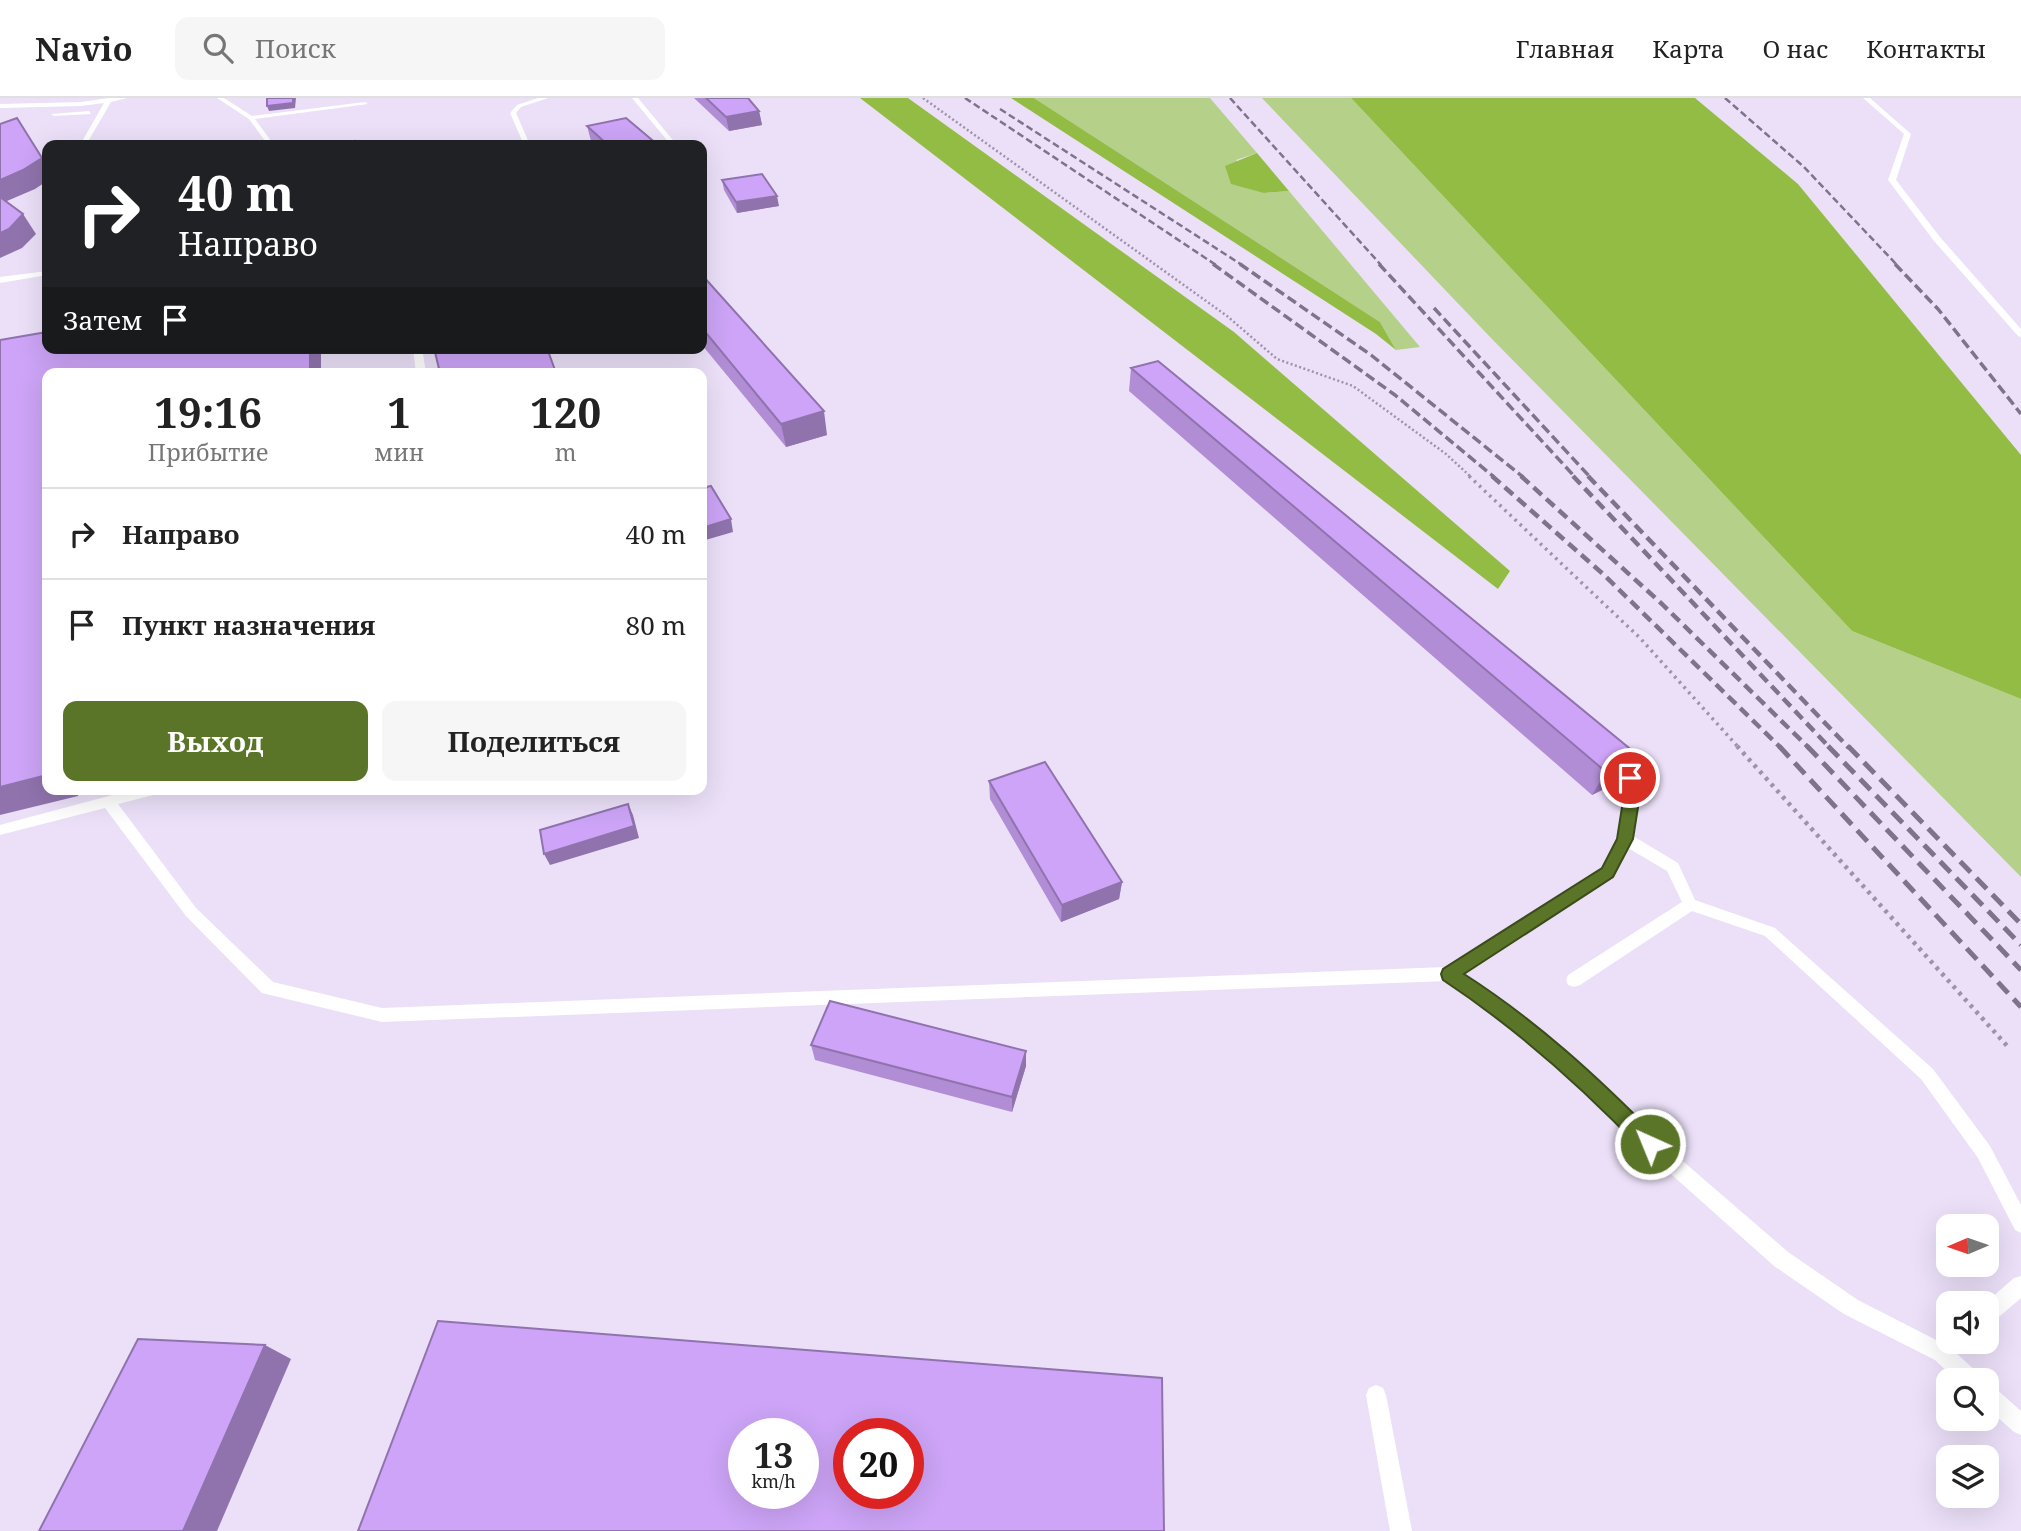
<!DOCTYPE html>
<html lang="ru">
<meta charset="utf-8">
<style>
:root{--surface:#fff;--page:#f6f6f6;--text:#222;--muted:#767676;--line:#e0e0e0;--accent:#5a7528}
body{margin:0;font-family:"Noto Serif",serif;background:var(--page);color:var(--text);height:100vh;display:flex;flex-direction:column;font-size:26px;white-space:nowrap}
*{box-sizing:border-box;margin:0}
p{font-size:23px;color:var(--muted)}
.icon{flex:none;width:38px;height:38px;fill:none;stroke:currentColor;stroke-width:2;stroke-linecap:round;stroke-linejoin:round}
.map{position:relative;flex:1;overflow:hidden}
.panel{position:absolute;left:42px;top:270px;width:665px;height:427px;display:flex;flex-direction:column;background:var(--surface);border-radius:14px;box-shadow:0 7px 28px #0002}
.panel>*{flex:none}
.banner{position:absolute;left:42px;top:42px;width:665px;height:214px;border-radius:14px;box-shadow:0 7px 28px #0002;background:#202124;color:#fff;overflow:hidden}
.needle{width:46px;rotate:268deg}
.fabs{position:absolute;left:1936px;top:1116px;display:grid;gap:14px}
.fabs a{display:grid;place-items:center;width:63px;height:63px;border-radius:14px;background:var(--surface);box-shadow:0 7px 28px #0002;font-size:35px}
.speed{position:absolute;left:728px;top:1320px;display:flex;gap:14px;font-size:35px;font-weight:700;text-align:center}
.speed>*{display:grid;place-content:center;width:91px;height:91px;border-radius:50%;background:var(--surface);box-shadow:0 7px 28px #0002;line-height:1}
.speed small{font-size:18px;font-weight:400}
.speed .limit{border:10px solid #d22;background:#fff;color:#111}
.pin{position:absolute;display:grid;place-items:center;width:60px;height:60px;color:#fff;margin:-30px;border:4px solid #fff;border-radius:50%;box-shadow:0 2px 7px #0007}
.me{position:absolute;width:77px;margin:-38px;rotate:316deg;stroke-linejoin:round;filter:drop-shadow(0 0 5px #0008)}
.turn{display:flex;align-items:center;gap:24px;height:147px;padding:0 21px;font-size:32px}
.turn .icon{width:91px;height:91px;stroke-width:2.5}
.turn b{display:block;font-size:49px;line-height:60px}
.then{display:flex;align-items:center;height:66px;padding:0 21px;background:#0003;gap:14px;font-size:26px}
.eta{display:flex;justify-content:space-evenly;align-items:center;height:119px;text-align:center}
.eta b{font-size:42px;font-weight:700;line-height:49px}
.action{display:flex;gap:14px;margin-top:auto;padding:14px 21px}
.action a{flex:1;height:80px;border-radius:14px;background:var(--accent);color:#fff;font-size:28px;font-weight:700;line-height:80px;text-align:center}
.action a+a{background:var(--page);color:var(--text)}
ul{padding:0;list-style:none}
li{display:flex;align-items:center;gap:21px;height:91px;padding:0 21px;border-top:2px solid var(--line)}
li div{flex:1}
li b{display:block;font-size:26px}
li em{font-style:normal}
header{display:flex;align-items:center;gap:42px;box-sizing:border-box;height:98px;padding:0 35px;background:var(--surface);border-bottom:2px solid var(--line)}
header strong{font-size:33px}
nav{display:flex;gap:38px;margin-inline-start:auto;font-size:24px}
.search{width:490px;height:63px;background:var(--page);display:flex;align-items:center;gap:18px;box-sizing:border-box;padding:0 24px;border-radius:14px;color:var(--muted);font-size:26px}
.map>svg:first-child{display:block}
</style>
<header>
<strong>Navio</strong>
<div class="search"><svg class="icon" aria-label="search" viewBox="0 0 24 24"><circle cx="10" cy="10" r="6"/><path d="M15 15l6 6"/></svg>Поиск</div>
<nav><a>Главная</a><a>Карта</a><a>О нас</a><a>Контакты</a></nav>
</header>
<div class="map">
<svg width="2021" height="1433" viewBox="0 0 2021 1433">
<rect width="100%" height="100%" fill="#ebe0f8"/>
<g fill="#b4d089">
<path d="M1034 0H1210L1257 55 1236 62 1264 95 1289 93 1420 249 1396 252 1380 224Z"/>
<path d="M1262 0H1351L1852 533 2021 601V779L1492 241Z"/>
</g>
<g fill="#93bc45">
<path d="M860 0H908L1234 234 1510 473 1498 491Z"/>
<path d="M1011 0H1034L1380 224 1396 252 1376 236Z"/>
<path d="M1351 0H1695L1798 86 2021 357V601L1852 533Z"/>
<path d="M1257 55 1289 93 1264 95 1231 86 1225 68Z"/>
</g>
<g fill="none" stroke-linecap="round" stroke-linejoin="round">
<path stroke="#9d92aa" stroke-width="2.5" stroke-dasharray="2 2.5" stroke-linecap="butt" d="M923 0 1227 218 1277 261 1353 288 1446 356 1471 379"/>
<path stroke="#9d92aa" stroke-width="3.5" stroke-dasharray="2.5 4.5" stroke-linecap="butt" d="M1469 378 1640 540 1739 650"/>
<path stroke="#9d92aa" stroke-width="4.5" stroke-dasharray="3.5 5" stroke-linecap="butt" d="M1737 648 2009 950"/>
<g fill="#fff" fill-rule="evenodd">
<path d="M109 0H127L111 4 86 47H80L104 5 81 8 0 10V6L81 4Z"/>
<path d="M217 0H224L252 18 365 4 368 6 255 21 274 47H268L249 21Z"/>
<path d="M538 0H548L521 9 516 15 530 47H524L510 15 517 7Z"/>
<path d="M632 0H638L677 47H671Z"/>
<path d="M1863 0H1870L1911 36 1896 82 1940 139 2021 231V239L2018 238 1934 143 1888 82 1904 36Z"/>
<path d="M89 13 91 16 54 18 51 16Z"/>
<path d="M47 173V177L0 185V179Z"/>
<path d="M413 250H422L426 275H416Z"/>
<path d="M1628 652 1635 657 1638 703 1633 738 1678 765 1695 802 1775 830 1933 971 1990 1048 2021 1107V1135L2015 1132 1978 1060 1921 981 1765 838 1692 813 1580 887 1574 889 1568 887 1566 882 1568 877 1682 804 1667 773 1628 750 1613 778 1462 876 1496 898 1593 976 1656 1040 1788 1154 1858 1202 1940 1244 1948 1237V1244H1964L1956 1255 1979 1276 1982 1283H1957L1935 1262 1844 1216 1774 1168 1644 1052 1581 986 1484 908 1447 883 382 924 262 895 186 818 105 710 0 737V727L135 691H163L161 695 118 706 196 810 273 884 382 910 1446 869 1603 770 1618 741 1624 703 1621 657Z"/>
<path d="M2021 1178V1200L1993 1224 1986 1227V1206H1984L2014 1180Z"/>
<path d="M1986 1285 1993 1288 2021 1313V1337L2014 1334 1986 1309Z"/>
<path d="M1376 1287 1383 1290 1386 1297 1412 1433H1390L1366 1297 1369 1290Z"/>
</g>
<g stroke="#7e738a" stroke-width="2.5" stroke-dasharray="7 3.5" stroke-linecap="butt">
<path d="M965 0 1216 167"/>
<path d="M1230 0 1381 167"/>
<path d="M1725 0 1804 69 1897 167"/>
<path d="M1000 11 1242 167"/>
</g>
<g stroke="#7e738a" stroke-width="3.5" stroke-dasharray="10 4.5" stroke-linecap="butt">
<path d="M1213 166 1395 297 1494 379"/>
<path d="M1240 166 1371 257 1523 379"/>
<path d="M1379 166 1575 379"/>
<path d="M1895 166 1938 211 2021 316"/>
<path d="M1434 210 1590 379"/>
</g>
<g stroke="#7e738a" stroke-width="4.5" stroke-dasharray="11 6" stroke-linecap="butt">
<path d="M1492 378 1603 476 1781 650"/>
<path d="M1521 378 1662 506 1809 650"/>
<path d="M1573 378 1830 650"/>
<path d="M1588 378 1849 650"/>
</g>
<g stroke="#7e738a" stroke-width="5" stroke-dasharray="15 8" stroke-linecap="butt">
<path d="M1779 648 2021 909"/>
<path d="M1807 648 2021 872"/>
<path d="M1828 648 2021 847"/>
<path d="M1848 648 2021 826"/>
</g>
</g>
<g fill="#b08dd4">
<path d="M694 0H748L759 13 762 27 729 33Z"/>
<path d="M587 28 658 47H596L591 43Z"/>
<path d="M722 82 779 108 737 115 724 92Z"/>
<path d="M702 177 827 337 786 349 702 247Z"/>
<path d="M1131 270 1620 683 1592 697 1129 293Z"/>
<path d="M989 683 1122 784 1119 801 1061 824 990 701Z"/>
<path d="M811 947 1026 968 1012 1014 815 962Z"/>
</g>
<g fill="#9073ad">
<path d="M293 0H296L295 10 269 13 267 8Z"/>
<path d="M759 13 762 27 729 33 726 19Z"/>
<path d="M42 60 47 69V83L35 91 0 106V82Z"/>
<path d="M777 98 779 108 737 115 736 104Z"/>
<path d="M23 116 36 136 22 150 0 160V135Z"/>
<rect x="310" y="250" width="11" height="25"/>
<path d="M824 313 827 337 786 349 781 326Z"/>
<path d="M731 421 733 434 702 443V430Z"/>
<path d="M1635 660 1620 683 1592 697 1606 674Z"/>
<path d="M47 677V691H79L78 698 0 717V689Z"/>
<path d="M628 706 633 717 639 740 550 767 544 756Z"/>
<path d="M1122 784 1119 801 1061 824 1062 807Z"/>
<path d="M1026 953V968L1012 1014V999Z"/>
<path d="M265 1247 291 1261 217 1433H183Z"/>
</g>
<g fill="#cda4f7" stroke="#9073ad" stroke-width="2" fill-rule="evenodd">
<path d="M267 0H293V5L267 8Z"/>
<path d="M706 0H748L759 13 726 19Z"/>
<path d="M17 20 42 60 23 72 0 82V26Z"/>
<path d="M626 20 658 47H608L587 28Z"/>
<path d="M355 43V47H323Z"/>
<path d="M486 45 487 47H469Z"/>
<path d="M762 76 777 98 736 104 722 82Z"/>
<path d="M0 99 23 116 9 131 0 135Z"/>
<path d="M702 177 824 313 781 326 702 230Z"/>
<path d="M47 234V250H310V275H47V677L0 689V242Z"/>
<path d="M434 250H547L556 275H440Z"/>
<path d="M1158 263 1634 654 1635 660 1606 674 1131 270Z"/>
<path d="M711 388 731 421 702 430V390Z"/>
<path d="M1045 664 1122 784 1062 807 989 683Z"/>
<path d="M628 706 634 728 544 756 540 732Z"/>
<path d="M830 903 1026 953 1012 999 811 947Z"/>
<path d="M438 1223 1162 1280 1164 1433H358ZM744 1335H803V1395H744ZM849 1335H908V1395H849Z"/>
<path d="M138 1241 265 1247 183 1433H39Z"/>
</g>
<path fill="#5a7528" stroke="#3a4c1a" stroke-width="2" d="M1630 674 1638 680 1639 703 1633 741 1613 779 1464 876C1536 922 1598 979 1657 1039L1660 1046 1657 1053 1650 1055 1643 1053C1582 989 1517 931 1443 882L1441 876 1443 871 1602 770 1617 741 1623 703 1622 680Z"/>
</svg>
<div class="fabs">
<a><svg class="needle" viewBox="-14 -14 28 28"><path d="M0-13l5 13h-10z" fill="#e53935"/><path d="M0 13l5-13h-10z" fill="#767676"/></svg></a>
<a><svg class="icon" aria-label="sound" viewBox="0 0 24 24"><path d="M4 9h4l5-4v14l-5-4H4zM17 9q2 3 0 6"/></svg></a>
<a><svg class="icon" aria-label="search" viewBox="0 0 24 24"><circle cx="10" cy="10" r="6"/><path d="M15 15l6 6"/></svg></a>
<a><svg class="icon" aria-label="layers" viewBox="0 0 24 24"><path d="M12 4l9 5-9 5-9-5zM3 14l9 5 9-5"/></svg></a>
</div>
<div class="speed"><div>13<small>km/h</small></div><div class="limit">20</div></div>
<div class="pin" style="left:1630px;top:680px;background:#d93025"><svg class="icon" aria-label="arrive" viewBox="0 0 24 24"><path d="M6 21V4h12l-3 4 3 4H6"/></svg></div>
<svg class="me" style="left:1650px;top:1046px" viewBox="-20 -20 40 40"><circle r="17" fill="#5a7528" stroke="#fff" stroke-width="3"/><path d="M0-11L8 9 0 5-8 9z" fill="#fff"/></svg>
<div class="banner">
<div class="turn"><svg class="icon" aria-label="right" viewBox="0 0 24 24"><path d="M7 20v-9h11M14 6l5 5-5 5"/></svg><div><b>40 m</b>Направо</div></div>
<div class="then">Затем<svg class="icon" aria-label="arrive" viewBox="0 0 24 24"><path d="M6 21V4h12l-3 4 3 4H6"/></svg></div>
</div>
<section class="panel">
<div class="eta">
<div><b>19:16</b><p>Прибытие</p></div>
<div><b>1</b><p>мин</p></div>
<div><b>120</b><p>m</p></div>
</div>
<ul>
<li><svg class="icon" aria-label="right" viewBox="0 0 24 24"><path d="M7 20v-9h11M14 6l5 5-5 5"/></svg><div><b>Направо</b></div><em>40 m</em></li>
<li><svg class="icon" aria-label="arrive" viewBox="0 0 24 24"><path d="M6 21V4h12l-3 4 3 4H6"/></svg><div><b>Пункт назначения</b></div><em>80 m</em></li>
</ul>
<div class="action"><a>Выход</a><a>Поделиться</a></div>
</section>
</div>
